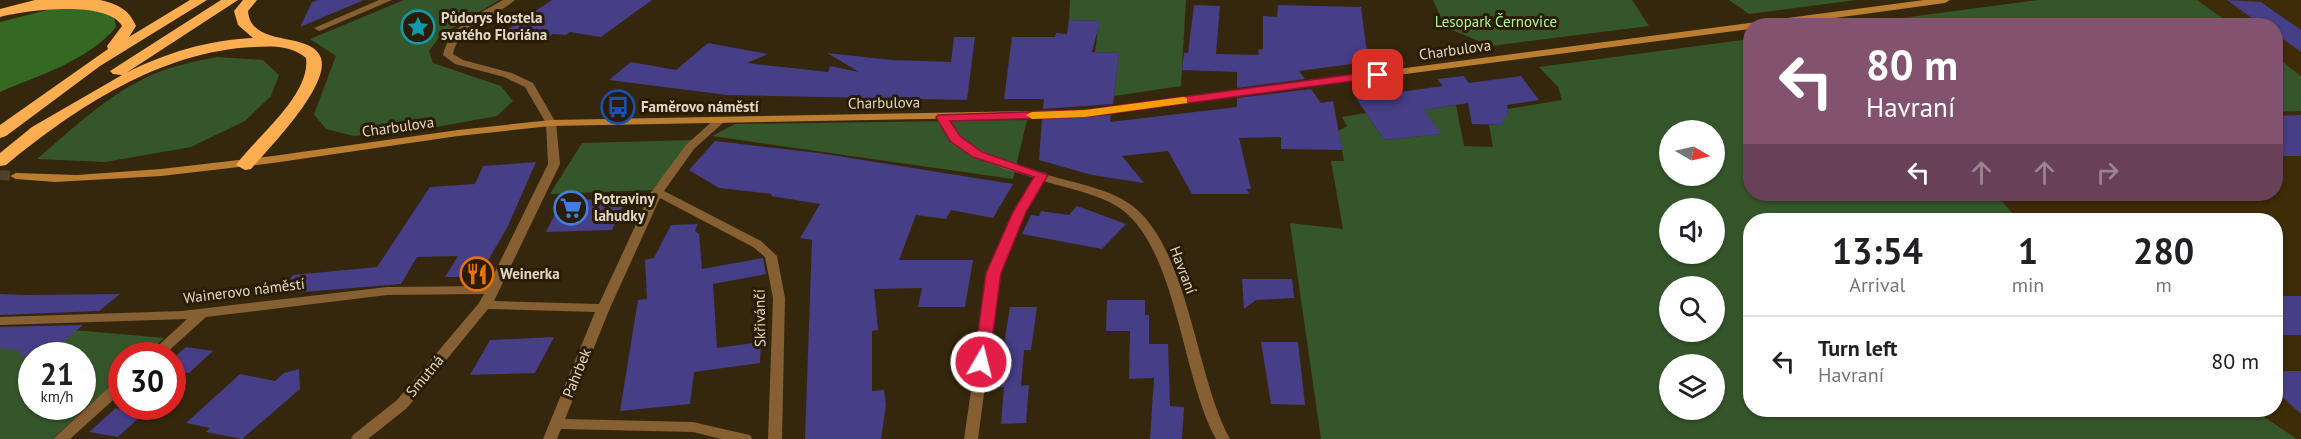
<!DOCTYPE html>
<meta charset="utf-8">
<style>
:root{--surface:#fff;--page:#f2f2f2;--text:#202124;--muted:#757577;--line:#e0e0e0}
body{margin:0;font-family:"PT Sans",sans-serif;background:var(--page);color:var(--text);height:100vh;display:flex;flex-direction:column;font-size:22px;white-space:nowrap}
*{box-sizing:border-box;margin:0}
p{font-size:20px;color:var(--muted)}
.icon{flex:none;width:33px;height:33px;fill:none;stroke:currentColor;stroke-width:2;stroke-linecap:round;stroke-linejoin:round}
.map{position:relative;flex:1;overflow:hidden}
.details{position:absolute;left:1743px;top:213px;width:540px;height:204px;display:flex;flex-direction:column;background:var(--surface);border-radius:24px;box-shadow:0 2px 4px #0004}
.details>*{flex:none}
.guide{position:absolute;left:1743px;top:18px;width:540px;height:183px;border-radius:24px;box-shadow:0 2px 4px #0004;background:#82526e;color:#fff;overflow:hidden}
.needle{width:39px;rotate:99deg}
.buttons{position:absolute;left:1659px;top:120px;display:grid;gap:12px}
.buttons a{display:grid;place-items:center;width:66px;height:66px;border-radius:50%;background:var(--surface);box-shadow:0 2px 4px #0004;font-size:30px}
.speed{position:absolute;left:18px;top:342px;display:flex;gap:12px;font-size:30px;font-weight:700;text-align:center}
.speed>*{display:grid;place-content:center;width:78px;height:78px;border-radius:50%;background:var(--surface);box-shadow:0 2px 4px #0004;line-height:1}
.speed small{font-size:15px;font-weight:400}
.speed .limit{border:9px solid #d22;background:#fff;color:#111}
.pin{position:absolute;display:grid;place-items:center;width:51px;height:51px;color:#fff;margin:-26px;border-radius:12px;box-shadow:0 3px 9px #0006}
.me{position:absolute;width:66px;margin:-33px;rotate:8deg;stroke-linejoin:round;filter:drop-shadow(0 0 4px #0008)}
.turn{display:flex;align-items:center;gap:21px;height:126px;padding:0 24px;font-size:27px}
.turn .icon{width:78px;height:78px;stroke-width:2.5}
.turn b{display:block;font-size:42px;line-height:51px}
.lanes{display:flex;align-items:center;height:57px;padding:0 24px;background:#0003;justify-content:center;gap:30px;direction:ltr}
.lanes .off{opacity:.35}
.eta{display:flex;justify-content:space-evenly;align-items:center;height:102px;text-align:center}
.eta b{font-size:36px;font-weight:700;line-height:42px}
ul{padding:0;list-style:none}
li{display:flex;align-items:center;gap:18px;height:90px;padding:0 24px;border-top:2px solid var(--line)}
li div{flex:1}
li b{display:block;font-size:22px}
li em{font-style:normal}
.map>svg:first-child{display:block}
</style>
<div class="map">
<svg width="2301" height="439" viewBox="0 0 2301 439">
<rect width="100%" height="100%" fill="#35270d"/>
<g fill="#3e2b08">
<path d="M2197 0H2301V76L2276 57V26L2232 25Z"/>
<path d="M2301 111V439H2297L2254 410H2276V220H2019L1995 194H2276V112Z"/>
</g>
<g fill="#35562b" fill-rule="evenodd">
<path d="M404 0H499L441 35 429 51 433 63 501 86 513 101 497 116 425 129 354 136 326 129 314 114 336 56 310 39Z"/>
<path d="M1070 0H1186L1181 86 1114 96 1119 53 1095 52 1099 21 1069 20Z"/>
<path d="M1433 0H1632L1649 26 1491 46 1445 27Z"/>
<path d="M1729 0H1856L1749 14Z"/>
<path d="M2038 0H2197L2232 25H1849Z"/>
<path d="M1750 39V194H1995L2019 220H1750V410H2254L2297 439H1321L1290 223 1343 229 1331 161H1344L1338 131 1347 126 1342 117 1366 113 1384 140 1440 134 1424 110 1456 105 1464 146 1493 147 1489 125H1503L1501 118H1508L1507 109 1562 100 1558 87 1539 67ZM1670 130H1714V176H1670ZM1670 208H1714V254H1670ZM1670 286H1714V332H1670ZM1670 364H1714V410H1670Z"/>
<path d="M217 57 263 60 279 75 271 96 245 121 191 147 105 162 37 159C70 131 103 99 143 79 166 67 192 62 217 57Z"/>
<path d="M2276 57 2301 76V111L2276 112Z"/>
<path d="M1027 120 1013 179 712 136 735 124Z"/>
<path d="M693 140 652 190 550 194 582 143Z"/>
<path d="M0 328 86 331 164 338 145 355 122 356 121 377 52 439H0ZM32 356H82V406H32Z"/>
</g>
<path fill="#356822" d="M63 6 113 13 116 27C88 61 39 75 0 92V22Z"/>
<g fill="#463e86">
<path d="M318 0H364L300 27 312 2Z"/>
<path d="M552 0H652L601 37 570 32 566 35 553 34 547 38 504 32Z"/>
<path d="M2227 0 2261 2 2301 30V52L2276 34V26H2263Z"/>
<path d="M1194 5 1220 6 1216 54 1259 55 1258 50 1263 49V16L1277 17 1278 5 1361 7 1366 46 1374 61 1299 71 1305 79 1237 88V72L1182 70 1184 53H1188Z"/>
<path d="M1069 20 1100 21 1092 52 1119 53 1113 104 1043 109 1044 99H1004L1012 37H1055L1056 33 1067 34Z"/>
<path d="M954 37H975L967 100 727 95 609 80 631 62 676 70 708 43 768 54 747 63 828 72 830 66 859 72 827 53 892 60 951 62Z"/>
<path d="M1464 76 1469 83 1521 76 1539 100 1507 105 1508 118H1502L1503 125 1472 124 1468 103 1424 110 1441 134 1384 140 1356 98 1443 86 1437 79Z"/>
<path d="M1311 89 1321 103 1333 101 1342 150 1281 149V137L1239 138 1251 189H1247L1249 194H1192L1168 151 1122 156 1144 183 1092 175 1039 160 1042 119 1111 115 1110 122 1237 107V98Z"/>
<path d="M2301 115V156H2276V116Z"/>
<path d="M715 141 819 153 1013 184 993 218 951 210 946 219 916 215 899 260H973L965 307H918L922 288 874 289 878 330 872 331V391L884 390 886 405 881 439H805L812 240 800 238 820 204 771 196 772 194 719 188 689 170Z"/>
<path d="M536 162 508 226 486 264H481L466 277H445L458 256 417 257 401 284 279 294 293 275 377 267 430 187 475 184 483 166Z"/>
<path d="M626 199 612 230 546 232 562 200Z"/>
<path d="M1077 206 1126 224 1102 249 1022 234 1031 215 1039 216 1041 211 1069 215Z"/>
<path d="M698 224 695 231 699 234 702 269 763 258 766 274 713 284 717 348 761 342 760 363 694 372 690 404 620 411 638 300 647 299 645 260 654 258 671 225Z"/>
<path d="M1242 279H1292L1294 298 1256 300 1244 309Z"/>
<path d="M0 294 25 295 120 294 99 311 0 315Z"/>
<rect x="2276" y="296" width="25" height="39"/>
<path d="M1107 300H1145V315H1149V344H1168L1170 406 1184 407 1182 439H1150L1154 378 1129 379 1130 331H1106Z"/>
<path d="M1010 307H1037L1031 350H1024L1021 386 1029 385 1026 423 1001 424 1004 387H997Z"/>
<path d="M83 325 46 356H18L23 351 0 348V327Z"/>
<path d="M554 337 535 373 470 375 490 340Z"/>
<path d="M1261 342H1298L1305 405 1271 404Z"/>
<path d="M186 347 213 351 189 373 172 370V359Z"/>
<path d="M299 369 300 389 242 439 206 432 210 428 186 423 240 374 275 381 284 373Z"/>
<path d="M2276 371H2301V414L2276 391Z"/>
<path d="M116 408 144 413 118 437 89 432Z"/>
</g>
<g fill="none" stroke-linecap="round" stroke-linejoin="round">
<path stroke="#4f4129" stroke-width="10" stroke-dasharray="10 5" stroke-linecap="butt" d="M0 175 16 176"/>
<g fill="#865f33" fill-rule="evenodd">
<path d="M379 0H392L322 30 319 31 314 28Z"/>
<path d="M503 0H515C494 19 460 23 453 54L463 60 512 73 533 83 556 123 560 164 494 301 599 304 651 192 686 145 717 117H725L726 119 725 121 694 149 664 191 761 241 777 256 785 298 782 439H768L773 298 765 257 753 247 660 198 610 308 565 419 693 422 745 434 750 435 752 439H721L693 432 561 429 557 439H543L595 312 488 309 407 408 368 439H351L353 435 397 400 479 303 484 294 387 295 206 317 163 356H147L187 319 0 325V317L182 311 387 287 488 286 548 164 546 123 525 87 504 77 455 64 443 55C450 25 479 14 503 0Z"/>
<path d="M942 114 946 115C949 120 952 126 956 131 973 153 1020 168 1046 173L1048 175C1074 183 1107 188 1130 204 1189 246 1195 376 1230 439H1216C1182 379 1177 249 1121 209 1100 194 1069 189 1044 181L1026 212 1000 273 978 439H964L988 273 1014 212 1034 178C1006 169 970 160 949 137 944 132 940 123 937 117Z"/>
<path d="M122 379V392L70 439H53L117 380Z"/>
</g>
<path fill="#bb7d2f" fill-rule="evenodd" d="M1924 0H1950L1945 3 1777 26H1750V29L1085 116 551 126 458 136 273 163 161 176 55 182 16 179 10 176 16 173 77 175 161 169 273 156 458 130 551 120 1085 110Z"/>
<g fill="#fbad50" fill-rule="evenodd">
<path d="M100 0C117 4 129 9 136 26L129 37 190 0H207L100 66 6 136 0 138V125L108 49 107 46 122 26C107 0 28 10 0 17V9L35 0Z"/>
<path d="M221 0H238L126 73C165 53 208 40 253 38L238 25 234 11 243 0H257L248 11C251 49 311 30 321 58 330 86 269 148 251 169L245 170 236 165C256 137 311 95 306 58 291 45 272 46 254 47 161 51 75 108 6 165L0 166V153L32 127 122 75 113 74 110 71Z"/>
</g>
</g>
<path fill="#e11d48" stroke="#92132f" stroke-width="1.5" d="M1378 71 1384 75 1382 77 1085 117 950 121 960 136 982 152 1048 175 1026 212 1001 273 989 362 981 367 976 365 974 362 986 273 1013 212 1034 177 973 157 950 141 936 117 938 115 1085 110Z"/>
<path fill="#f59e0b" d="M1183 97 1187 98V103L1085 117 1032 119 1026 115 1032 112 1085 110Z"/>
<defs>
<g id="sight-ring" transform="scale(1.725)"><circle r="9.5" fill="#2b1d03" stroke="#0f9aa8" stroke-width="1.5"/><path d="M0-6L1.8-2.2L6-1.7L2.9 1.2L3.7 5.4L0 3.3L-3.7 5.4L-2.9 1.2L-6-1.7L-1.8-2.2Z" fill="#0f9aa8"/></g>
<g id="bus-ring" transform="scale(1.725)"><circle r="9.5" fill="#2b1d03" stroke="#1a4fb4" stroke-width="1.5"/><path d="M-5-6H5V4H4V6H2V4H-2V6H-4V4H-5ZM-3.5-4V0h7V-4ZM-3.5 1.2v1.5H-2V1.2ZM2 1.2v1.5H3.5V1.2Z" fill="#1a4fb4"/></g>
<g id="supermarket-ring" transform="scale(1.725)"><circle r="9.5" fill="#2b1d03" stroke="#3f7fe0" stroke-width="1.5"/><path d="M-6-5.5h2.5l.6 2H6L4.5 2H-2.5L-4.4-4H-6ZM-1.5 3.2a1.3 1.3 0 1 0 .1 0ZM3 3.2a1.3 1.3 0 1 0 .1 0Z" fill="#3f7fe0"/></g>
<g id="restaurant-ring" transform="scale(1.725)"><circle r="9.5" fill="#2b1d03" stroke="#e8710a" stroke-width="1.5"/><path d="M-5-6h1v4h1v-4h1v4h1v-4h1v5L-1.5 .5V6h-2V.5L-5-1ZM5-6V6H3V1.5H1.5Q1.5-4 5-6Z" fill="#e8710a"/></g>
</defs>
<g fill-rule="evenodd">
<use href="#sight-ring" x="418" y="27"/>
<use href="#bus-ring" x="618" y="107"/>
<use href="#supermarket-ring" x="571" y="208"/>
<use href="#restaurant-ring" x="477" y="274"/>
</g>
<g text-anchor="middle" stroke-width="6" stroke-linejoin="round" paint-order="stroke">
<g font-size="15" font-weight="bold" fill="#e0d7c8" stroke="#2b1d03" text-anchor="start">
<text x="441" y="23">Půdorys kostela<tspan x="441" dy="17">svatého Floriána</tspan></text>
<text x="641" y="112">Faměrovo náměstí</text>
<text x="594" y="204">Potraviny<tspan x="594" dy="17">lahudky</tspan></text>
<text x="500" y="279">Weinerka</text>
</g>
<g font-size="15" fill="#abf494" stroke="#2b1d03">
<text x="1496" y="27">Lesopark Černovice</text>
</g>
<g font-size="15" fill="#e0d7c8" stroke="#2b1d03">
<text transform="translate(1455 50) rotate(-8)" y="5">Charbulova</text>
<text transform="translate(884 103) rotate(-1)" y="5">Charbulova</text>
<text transform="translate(398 127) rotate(-8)" y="5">Charbulova</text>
<text transform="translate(1183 270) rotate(69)" y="5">Havraní</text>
<text transform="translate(244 291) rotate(-7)" y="5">Wainerovo náměstí</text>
<text transform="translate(760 318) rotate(-91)" y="5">Skřivánčí</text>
<text transform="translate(577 373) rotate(-68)" y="5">Pahrbek</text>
<text transform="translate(425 376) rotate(-50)" y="5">Smutná</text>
</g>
</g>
</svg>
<div class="buttons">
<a><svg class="needle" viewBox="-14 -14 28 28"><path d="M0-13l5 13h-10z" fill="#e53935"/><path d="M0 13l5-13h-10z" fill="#757577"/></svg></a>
<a><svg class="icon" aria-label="sound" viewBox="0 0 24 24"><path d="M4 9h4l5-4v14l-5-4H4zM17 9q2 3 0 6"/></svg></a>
<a><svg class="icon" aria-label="search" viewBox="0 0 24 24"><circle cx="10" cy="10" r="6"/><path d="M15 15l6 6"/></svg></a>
<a><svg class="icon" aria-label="layers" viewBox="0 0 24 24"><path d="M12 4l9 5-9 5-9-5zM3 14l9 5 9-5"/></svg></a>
</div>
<div class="speed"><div>21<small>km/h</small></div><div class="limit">30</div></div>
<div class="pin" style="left:1378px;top:75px;background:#d93025"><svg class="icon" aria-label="arrive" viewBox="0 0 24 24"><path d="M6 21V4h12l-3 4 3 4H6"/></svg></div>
<svg class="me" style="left:981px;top:362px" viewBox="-20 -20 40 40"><circle r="17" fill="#e11d48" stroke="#fff" stroke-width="3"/><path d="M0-11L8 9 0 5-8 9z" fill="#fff"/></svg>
<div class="guide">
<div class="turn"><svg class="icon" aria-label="left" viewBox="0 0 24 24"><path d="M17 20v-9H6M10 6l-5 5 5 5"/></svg><div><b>80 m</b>Havraní</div></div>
<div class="lanes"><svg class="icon" aria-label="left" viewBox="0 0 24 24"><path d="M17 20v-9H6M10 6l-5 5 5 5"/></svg><svg class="icon off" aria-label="ahead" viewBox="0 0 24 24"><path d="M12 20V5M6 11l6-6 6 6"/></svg><svg class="icon off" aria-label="ahead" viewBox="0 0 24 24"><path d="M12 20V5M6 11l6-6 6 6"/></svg><svg class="icon off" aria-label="right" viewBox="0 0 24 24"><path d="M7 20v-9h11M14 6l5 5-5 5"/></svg></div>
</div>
<section class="details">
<div class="eta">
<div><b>13:54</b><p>Arrival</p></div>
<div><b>1</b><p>min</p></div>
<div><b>280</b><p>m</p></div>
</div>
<ul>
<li><svg class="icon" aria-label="left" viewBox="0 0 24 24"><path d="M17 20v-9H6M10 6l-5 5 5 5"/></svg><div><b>Turn left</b><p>Havraní</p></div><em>80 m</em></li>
</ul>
</section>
</div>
